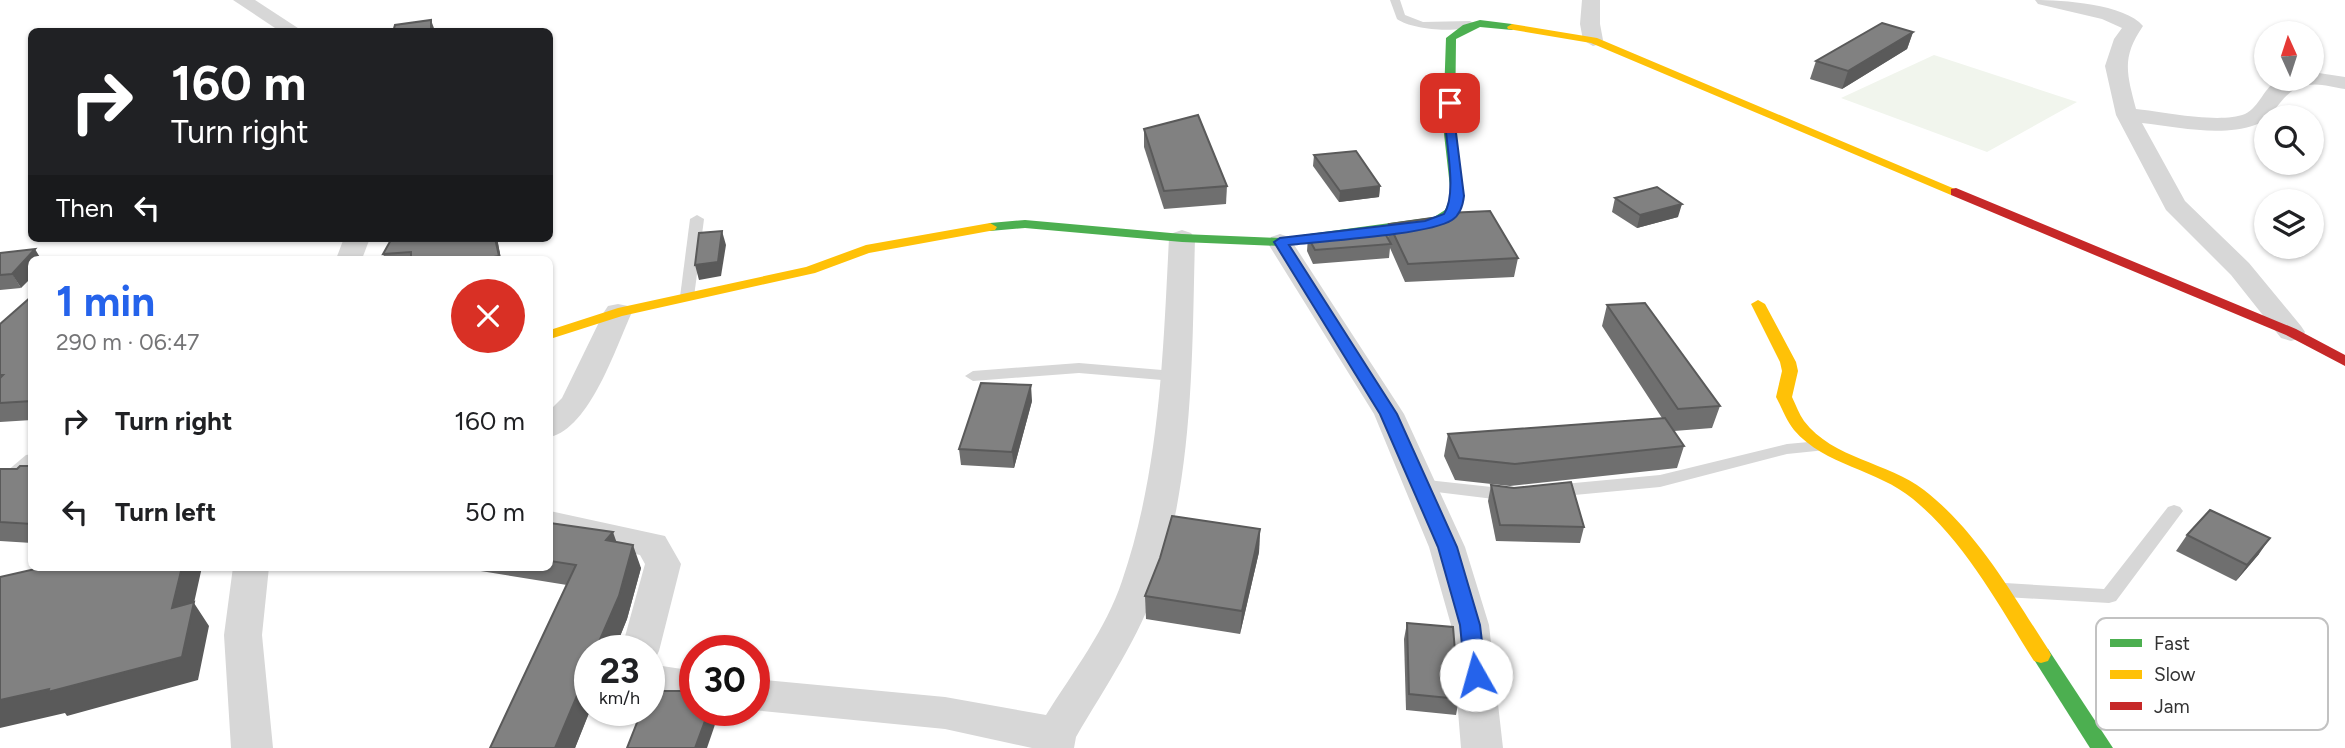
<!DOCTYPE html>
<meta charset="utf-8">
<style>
:root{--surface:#fff;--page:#f2f2f2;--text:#202124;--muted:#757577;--accent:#2563eb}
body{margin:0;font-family:Figtree,sans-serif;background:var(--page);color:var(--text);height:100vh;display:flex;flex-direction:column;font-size:26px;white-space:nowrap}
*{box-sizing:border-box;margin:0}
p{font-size:23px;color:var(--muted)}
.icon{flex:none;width:38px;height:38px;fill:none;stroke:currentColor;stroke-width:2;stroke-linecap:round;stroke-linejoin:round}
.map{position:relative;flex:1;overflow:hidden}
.panel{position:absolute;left:28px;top:256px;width:525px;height:315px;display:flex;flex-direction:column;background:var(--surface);border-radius:10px;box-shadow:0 2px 5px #0004}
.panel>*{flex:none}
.top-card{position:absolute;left:28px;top:28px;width:525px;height:214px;border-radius:10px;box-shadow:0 2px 5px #0004;background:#202124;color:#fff;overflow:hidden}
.needle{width:46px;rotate:357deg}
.controls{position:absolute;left:2254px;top:21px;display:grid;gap:14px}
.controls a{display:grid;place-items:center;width:70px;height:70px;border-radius:50%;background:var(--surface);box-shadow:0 2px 5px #0004;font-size:35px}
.speed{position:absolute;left:574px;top:635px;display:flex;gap:14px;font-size:35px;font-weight:700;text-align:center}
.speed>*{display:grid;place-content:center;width:91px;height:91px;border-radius:50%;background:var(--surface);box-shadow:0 2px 5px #0004;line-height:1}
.speed small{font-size:18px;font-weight:400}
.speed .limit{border:10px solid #d22;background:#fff;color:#111}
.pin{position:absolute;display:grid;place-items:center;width:60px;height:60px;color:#fff;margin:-30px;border-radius:14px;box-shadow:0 4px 10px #0006}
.me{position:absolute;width:77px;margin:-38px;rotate:353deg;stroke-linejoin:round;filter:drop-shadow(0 0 5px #0008)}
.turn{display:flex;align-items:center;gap:24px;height:147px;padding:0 28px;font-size:32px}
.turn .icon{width:91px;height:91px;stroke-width:2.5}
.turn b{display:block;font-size:49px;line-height:60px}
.then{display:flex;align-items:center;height:66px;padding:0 28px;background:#0003;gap:14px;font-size:26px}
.round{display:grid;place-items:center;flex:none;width:74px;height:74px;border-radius:37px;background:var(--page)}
.overview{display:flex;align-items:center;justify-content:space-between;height:119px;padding:0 28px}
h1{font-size:42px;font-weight:700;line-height:52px;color:var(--accent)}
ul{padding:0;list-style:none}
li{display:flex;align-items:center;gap:21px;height:91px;padding:0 28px}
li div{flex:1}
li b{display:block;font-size:26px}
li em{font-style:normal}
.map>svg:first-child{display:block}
</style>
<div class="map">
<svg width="2345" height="748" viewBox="0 0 2345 748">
<rect width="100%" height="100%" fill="#fff"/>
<path fill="#f1f5ed" d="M1934 55 2077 102 1987 152 1841 98Z"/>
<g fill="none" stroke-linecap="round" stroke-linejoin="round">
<g fill="#d7d7d7" fill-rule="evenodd">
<path d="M1390 0H1400L1405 15 1423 22 1470 21 1475 24C1460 34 1412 30 1397 19Z"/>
<path d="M697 215 704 219 694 297 687 301 680 297 690 219Z"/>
<path d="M1079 363 1174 371 1182 376 1174 381 1079 373 973 381 965 376 973 371Z"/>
<path d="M1820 441 1828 446 1826 450 1787 454 1660 487 1553 497 1547 495 1544 491 1547 487 1553 485 1660 475 1787 444Z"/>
<path d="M32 454V469L6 490 0 492V477L26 455Z"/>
<path d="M1418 479 1510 489 1516 491 1519 495 1516 499 1510 501 1412 489 1409 485 1412 481Z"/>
<path d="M2174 505 2180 507 2183 511 2180 515 2116 601 2109 603 2005 597 1998 595 1995 590 1998 585 2005 583 2104 589 2168 507Z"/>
</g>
<g fill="#d7d7d7" fill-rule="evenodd">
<path d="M233 0H255L304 32H281Z"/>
<path d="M1582 0H1600V24L1603 40 1600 44 1593 46 1583 40 1580 24Z"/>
<path d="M2035 0C2062 0 2125 4 2143 26 2121 58 2127 74 2136 109 2165 112 2219 124 2245 114 2260 107 2264 86 2279 80 2288 76 2302 79 2312 79V72L2345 77V89C2333 87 2319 83 2308 85 2281 88 2277 118 2255 125 2221 137 2177 127 2142 123L2185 201 2249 263 2301 326 2305 332 2301 338 2291 341 2281 338 2231 275 2166 210 2116 115 2105 66 2114 39 2122 28 2102 19 2038 4Z"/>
<path d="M1182 230 1191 233 1195 238C1192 353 1194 471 1158 581 1140 637 1105 687 1076 737L1074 748H1032L945 729 753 710 754 679 945 697 1046 715C1073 672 1106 629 1122 581 1160 470 1163 354 1169 238L1173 233Z"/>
<path d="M1280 234 1289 237 1404 414 1465 547 1489 625 1503 748H1461L1451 625 1429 547 1374 414 1267 242 1271 237Z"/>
<path d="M344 238H370L362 259H336Z"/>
<path d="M618 304 628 306 632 312C616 347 590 428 550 437V410L562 398 604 312 608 306Z"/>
<path d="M550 511 665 536 681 564 659 651 654 661 649 663V651H621L645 564 640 555 550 535Z"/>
<path d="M233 567H269L262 635 273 748H231L224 635Z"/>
<path d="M649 664 695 671V703L649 695Z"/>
</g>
<g fill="#4caf50" fill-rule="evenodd">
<path d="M1480 20 1512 24 1517 27 1512 30 1480 27 1456 39 1455 125 1463 196 1456 215 1443 223 1280 246 1182 242 1025 228 990 231 983 227 990 223 1025 220 1182 234 1280 238 1434 217 1445 210 1451 196 1443 125 1446 38 1463 25Z"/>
<path d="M2041 647 2048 649 2113 748H2090L2031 655 2034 649Z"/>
</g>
<g fill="#ffc107" fill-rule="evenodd">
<path d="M1512 24 1597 38 1962 192 1961 195H1951L1591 43 1508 29 1507 27Z"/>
<path d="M990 223 997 227 995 230 869 253 815 273 622 316 550 339V330L618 308 806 267 866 245Z"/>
<path d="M1758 300 1765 304 1796 362 1798 371 1792 397C1796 405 1799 414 1804 421 1833 459 1888 462 1924 490 1977 531 2012 594 2048 649L2051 655 2048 661 2041 663 2034 661C1998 604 1965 542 1913 499 1877 469 1825 466 1794 430 1786 420 1782 408 1776 397L1782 371 1780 362 1751 304Z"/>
</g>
<path fill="#c62828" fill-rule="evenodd" d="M1956 188 2296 329 2345 355V366L2286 335 1951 195V189Z"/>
</g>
<g fill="#6f6f6f">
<path d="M1913 32 1907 49 1842 89 1810 79 1816 61Z"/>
<path d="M1144 129 1227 186 1226 204 1164 209 1144 147Z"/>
<path d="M1314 155 1380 186 1379 197 1339 202 1313 166Z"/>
<path d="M1615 198 1678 217 1637 228 1612 212Z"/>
<path d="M1389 224 1518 258 1514 277 1405 282 1390 248 1389 258 1313 264 1307 251 1308 237 1388 238Z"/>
<path d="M497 238 501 259H385L383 254Z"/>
<path d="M0 253 21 288 0 290Z"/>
<path d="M32 296V420L0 422V324Z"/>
<path d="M1607 305 1720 406 1712 428 1674 431 1684 446 1677 468 1510 486 1455 480 1444 456 1448 434 1662 418 1602 326Z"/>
<path d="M1032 401 1014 468 961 465 959 449Z"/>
<path d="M32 466V543L0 541V469H17Z"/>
<path d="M1491 485 1584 527 1580 543 1496 541 1488 501Z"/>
<path d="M550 523 616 542 641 568 627 619 575 748H490L567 585 456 567H550Z"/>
<path d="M1260 529 1259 552 1240 634 1146 619 1145 596Z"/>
<path d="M2187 535 2259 554 2236 581 2176 551Z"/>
<path d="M1407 623 1459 699 1456 715 1406 710 1404 639Z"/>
</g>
<g fill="#5a5a5a">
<path d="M431 20 435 31 431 32Z"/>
<path d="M1913 32 1907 49 1842 89 1848 71Z"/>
<path d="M1380 186 1379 197 1339 202 1340 191Z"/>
<path d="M1682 204 1678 217 1637 228 1640 215Z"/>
<path d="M722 231 726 245 721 276 699 280 695 265Z"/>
<path d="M495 238H497L501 259H484Z"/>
<path d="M35 249 41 259H32V277L21 288 12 274Z"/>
<path d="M1031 385 1032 401 1014 468 1012 452Z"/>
<path d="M1260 529 1259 552 1240 634 1242 611Z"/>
<path d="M613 532 621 555 606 540Z"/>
<path d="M2270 538 2259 554 2236 581 2247 565Z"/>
<path d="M633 545 641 568 627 619 614 651H595Z"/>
<path d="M182 567H202L194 603 209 626 198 680 67 716 65 713 0 728V700L172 608Z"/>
<path d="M590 665V710L575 748H555Z"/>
<path d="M709 710H720L707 748H695Z"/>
</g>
<g fill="#818181" stroke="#5a5a5a" stroke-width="2">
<path d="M431 20V32H393L395 25Z"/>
<path d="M1882 23 1913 32 1848 71 1816 61Z"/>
<path d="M1198 115 1227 186 1164 191 1144 129Z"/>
<path d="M1356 151 1380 186 1340 191 1314 155Z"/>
<path d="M1657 187 1682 204 1640 215 1615 198Z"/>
<path d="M1490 211 1518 258 1408 264 1389 224 1446 216 1447 213Z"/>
<path d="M1382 228 1391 244 1315 250 1308 237Z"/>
<path d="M722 231 718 262 695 265 699 233Z"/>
<path d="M392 238H495L499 256 484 259H411V252L383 254Z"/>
<path d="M35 249 12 274 0 275V253Z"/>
<path d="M32 296V401L0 403V378L3 375H0V324Z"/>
<path d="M1645 303 1720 406 1678 409 1607 305Z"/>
<path d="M981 383 1031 385 1012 452 959 449Z"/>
<path d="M1665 418 1684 446 1515 464 1459 458 1448 434Z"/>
<path d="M20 466H32V524L0 522V469H17Z"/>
<path d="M1571 482 1584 527 1500 525 1491 485 1514 488Z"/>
<path d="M2210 510 2270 538 2247 565 2187 535Z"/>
<path d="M1172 516 1260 529 1242 611 1145 596 1160 558Z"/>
<path d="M550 523 613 532 606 540 633 545 619 596 595 651H590V665L555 748H490L576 565 550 561Z"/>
<path d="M44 567H182L172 608 194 602 182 657 48 692 49 689 0 700V577Z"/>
<path d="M1407 623 1453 627 1459 699 1409 694Z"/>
<path d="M650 691H695V710H709L695 748H627L642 710H649Z"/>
</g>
<path fill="#2563eb" stroke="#184099" stroke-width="2" d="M1450 100 1455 103V125L1464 196C1463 205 1460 215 1452 220 1429 235 1322 241 1289 245L1397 414 1457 547 1480 625 1486 675 1483 681 1476 683 1468 681 1465 675 1460 625 1438 547 1380 414 1274 242 1280 238 1425 221 1444 214C1459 192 1443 132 1444 103Z"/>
<rect x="2096" y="618" width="232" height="112" rx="10" fill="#fff" stroke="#c2c2c2" stroke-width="2"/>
<rect x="2110" y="639" width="32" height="8" fill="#4caf50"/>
<rect x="2110" y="670" width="32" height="9" fill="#ffc107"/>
<rect x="2110" y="702" width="32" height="8" fill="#c62828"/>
<g font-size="19" fill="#333">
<text x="2154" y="650">Fast</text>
<text x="2154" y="681">Slow</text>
<text x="2154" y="713">Jam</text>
</g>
</svg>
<div class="controls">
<a><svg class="needle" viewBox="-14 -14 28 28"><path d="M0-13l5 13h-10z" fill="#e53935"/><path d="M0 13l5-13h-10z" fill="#757577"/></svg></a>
<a><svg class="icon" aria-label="search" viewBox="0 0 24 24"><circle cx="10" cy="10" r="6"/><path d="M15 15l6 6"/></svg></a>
<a><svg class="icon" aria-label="layers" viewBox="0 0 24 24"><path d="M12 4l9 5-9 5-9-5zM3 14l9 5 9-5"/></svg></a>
</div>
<div class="speed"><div>23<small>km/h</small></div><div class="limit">30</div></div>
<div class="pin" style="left:1450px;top:103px;background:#d93025"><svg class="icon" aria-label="arrive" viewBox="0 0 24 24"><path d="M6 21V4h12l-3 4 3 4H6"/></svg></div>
<svg class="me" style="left:1476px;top:675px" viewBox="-20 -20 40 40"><circle r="19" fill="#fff"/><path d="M0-13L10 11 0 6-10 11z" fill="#2563eb"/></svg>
<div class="top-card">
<div class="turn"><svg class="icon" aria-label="right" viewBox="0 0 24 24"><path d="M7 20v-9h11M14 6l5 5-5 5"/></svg><div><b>160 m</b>Turn right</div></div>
<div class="then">Then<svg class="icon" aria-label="left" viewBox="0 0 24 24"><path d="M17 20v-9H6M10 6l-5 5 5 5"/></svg></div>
</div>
<section class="panel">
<div class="overview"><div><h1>1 min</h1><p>290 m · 06:47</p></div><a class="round" style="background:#d93025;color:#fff"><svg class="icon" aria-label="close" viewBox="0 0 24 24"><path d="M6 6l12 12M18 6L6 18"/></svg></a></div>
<ul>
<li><svg class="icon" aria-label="right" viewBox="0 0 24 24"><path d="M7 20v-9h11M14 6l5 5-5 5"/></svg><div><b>Turn right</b></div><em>160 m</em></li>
<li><svg class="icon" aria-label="left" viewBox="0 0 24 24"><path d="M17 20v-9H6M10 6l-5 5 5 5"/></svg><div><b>Turn left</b></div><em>50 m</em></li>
</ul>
</section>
</div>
